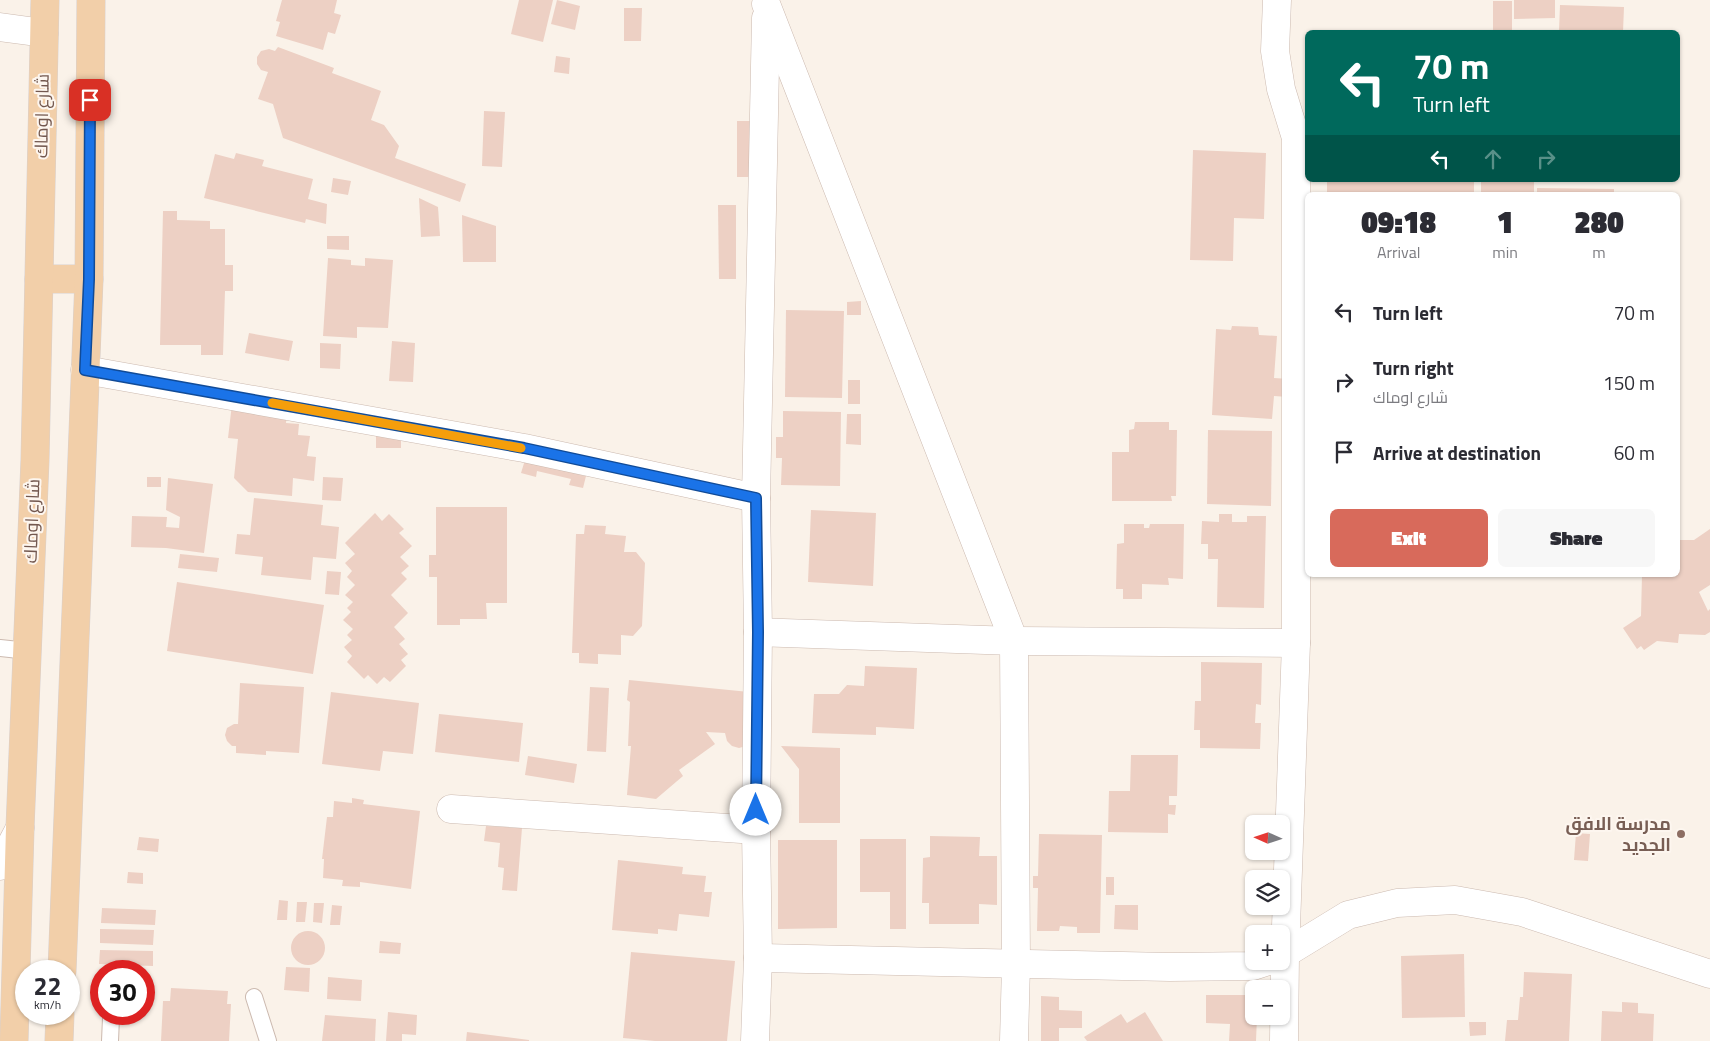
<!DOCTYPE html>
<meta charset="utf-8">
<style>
:root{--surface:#fff;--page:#f7f7f7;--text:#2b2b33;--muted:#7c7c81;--accent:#d86a5b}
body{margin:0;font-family:"Titillium Web",Cairo,sans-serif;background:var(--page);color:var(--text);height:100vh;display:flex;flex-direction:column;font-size:19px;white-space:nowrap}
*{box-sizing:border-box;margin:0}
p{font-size:16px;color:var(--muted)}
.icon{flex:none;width:28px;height:28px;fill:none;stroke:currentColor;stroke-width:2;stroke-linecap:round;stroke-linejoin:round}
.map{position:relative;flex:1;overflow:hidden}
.panel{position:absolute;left:1305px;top:192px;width:375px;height:385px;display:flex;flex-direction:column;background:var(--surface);border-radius:8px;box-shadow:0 1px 4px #0004}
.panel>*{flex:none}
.guide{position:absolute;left:1305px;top:30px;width:375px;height:152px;border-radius:8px;box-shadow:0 1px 4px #0004;background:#00695c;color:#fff;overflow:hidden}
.needle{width:32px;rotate:273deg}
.tools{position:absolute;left:1245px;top:815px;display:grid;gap:10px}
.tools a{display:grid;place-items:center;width:45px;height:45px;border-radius:8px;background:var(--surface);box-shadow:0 1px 4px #0004;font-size:25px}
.speed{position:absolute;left:15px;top:960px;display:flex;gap:10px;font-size:25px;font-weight:700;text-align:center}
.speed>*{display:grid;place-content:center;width:65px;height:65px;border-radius:50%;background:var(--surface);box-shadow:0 1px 4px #0004;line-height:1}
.speed small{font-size:12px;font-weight:400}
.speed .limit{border:8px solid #d22;background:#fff;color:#111}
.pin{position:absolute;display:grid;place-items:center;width:42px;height:42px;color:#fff;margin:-21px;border-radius:10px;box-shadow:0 2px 8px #0006}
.me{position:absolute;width:55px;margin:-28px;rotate:0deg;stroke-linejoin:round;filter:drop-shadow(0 0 4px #0008)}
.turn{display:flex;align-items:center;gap:18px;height:105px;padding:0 25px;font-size:22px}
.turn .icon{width:65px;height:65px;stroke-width:2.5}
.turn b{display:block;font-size:35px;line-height:42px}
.lanes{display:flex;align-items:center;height:48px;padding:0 25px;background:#0003;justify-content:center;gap:25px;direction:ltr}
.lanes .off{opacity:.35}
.eta{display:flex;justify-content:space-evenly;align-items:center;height:85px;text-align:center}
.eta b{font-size:30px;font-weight:800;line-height:35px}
.primary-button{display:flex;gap:10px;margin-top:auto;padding:10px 25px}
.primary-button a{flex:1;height:58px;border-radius:8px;background:var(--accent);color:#fff;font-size:20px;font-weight:800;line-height:58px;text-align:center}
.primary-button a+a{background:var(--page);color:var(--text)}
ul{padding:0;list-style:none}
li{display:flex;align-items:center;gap:15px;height:70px;padding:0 25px}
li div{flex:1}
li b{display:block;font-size:19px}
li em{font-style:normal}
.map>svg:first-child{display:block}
</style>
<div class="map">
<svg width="1710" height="1041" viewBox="0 0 1710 1041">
<rect width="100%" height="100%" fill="#faf2e9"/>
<g fill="#edd0c4">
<path d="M282 0H337L334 13 341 15 335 34 328 32 323 50 276 36 280 22 276 21Z"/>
<path d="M519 0H553L543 42 511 34Z"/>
<path d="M557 0 580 6 575 30 551 24Z"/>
<path d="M1514 0H1555V18L1514 19Z"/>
<rect x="1493" y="1" width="19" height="31"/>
<path d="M1560 5 1624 7 1623 32H1559Z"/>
<path d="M624 8H642L641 41H624Z"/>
<path d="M278 47 334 68 332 73 381 91 371 120 384 125 399 146 395 158 466 184 460 202 283 138 273 104 258 99 268 72 261 70 257 64V57L261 51 269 49 275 51Z"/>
<path d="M556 56 570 58 569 74 554 72Z"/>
<path d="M484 111 505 112 502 167 482 166Z"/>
<rect x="737" y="121" width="21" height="56"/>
<path d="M1193 150 1266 153 1264 219 1234 218 1233 261 1190 260Z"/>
<path d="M236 153 264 160 262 166 313 179 308 199 327 204 326 224 306 219 305 223 204 198 215 154 234 159Z"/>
<path d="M333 178 351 181 348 195 331 192Z"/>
<rect x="1327" y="180" width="147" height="15"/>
<rect x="1481" y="180" width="53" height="15"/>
<path d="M1537 188 1614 189V195H1537Z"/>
<path d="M419 198 438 207 440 236 421 237Z"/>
<path d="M718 205H736V279H719Z"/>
<path d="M163 211H177V220L210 221V229H225V265H233V291H225L223 355H201V345H160Z"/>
<path d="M462 215 496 226V262H463Z"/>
<path d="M327 236H349V250L327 249Z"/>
<path d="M328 258 351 260V265L365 266V258L393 260 388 328 357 327V338L323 336Z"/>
<path d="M861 301V315H847V302Z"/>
<path d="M786 310 844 311 842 398 785 397Z"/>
<path d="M1232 326 1258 327 1259 335 1277 336 1274 378 1289 379 1288 397 1274 396 1272 419 1212 415 1216 329 1231 330Z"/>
<path d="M249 333 293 341 289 361 245 353Z"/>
<path d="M392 341 415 343 413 382 389 381Z"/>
<path d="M320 343 341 344 340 369 320 368Z"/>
<rect x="848" y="380" width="12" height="24"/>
<path d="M232 404 287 410 286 423 299 424 298 435 310 436 307 456 316 457 314 481 293 478 292 496 248 492 234 478 238 439 228 438Z"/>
<path d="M783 411 841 412 840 486 781 485 782 458H776V437H783Z"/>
<path d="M847 414H861V445L846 444Z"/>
<path d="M1135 422H1169V430H1177L1176 496H1171L1172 501H1112V452H1129V430L1134 429Z"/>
<path d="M1208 430 1272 431 1271 506 1207 504Z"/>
<path d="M401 435V448H376V436Z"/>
<path d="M525 460 581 471V475L586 476 583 488 569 485 571 479 537 471 536 477 521 473Z"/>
<rect x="147" y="477" width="14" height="10"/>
<path d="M323 477 343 478 341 501 322 500Z"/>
<path d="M168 478 213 484 204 553 166 548 131 547 132 516 167 517 166 527 179 528 180 517 166 510Z"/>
<path d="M254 498 323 505 321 525 339 527 336 559 313 557 311 580 261 575 263 557 235 554 237 534 250 535Z"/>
<path d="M436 507H507V603H486L487 619H460V625H437V577H429V555H436Z"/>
<path d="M811 510 876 513 873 586 808 582Z"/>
<path d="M375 513 382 521 389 514 404 529 399 533 412 546 400 557 409 566 401 573 407 579 391 595 408 613 394 627 405 639 399 644 408 654 401 660 406 666 390 682 384 677 377 684 368 675 364 679 347 662 352 656 344 647 352 640 347 635 353 629 343 620 351 612 347 608 353 602 345 595 355 585 347 577 352 571 345 563 355 554 345 543Z"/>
<path d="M1219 514H1232V522H1247V516H1266L1264 608 1217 607 1218 559H1208V544H1201L1202 521 1219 522Z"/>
<path d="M1124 524H1144V528H1149L1150 524H1184L1183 579 1168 578 1169 585 1142 584V599H1123V589H1116L1117 544 1124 543Z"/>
<path d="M585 525 606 526 605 534 626 536 624 552H636L645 563 642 626 633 636 621 635V655L598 654V664L579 663V653H572L576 534H584Z"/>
<path d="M1710 529V585L1699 592 1708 611 1710 609V632L1705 635 1679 634 1678 643 1657 641 1644 650 1641 646 1637 649 1623 628 1641 616 1642 575H1678V540H1694Z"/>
<path d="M180 554 219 558 217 572 178 568Z"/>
<path d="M327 571 341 572 339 595 325 594Z"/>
<path d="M177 582 324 605 313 674 167 651Z"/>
<path d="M1201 662 1262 663 1261 705 1256 704 1255 723H1261L1260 749 1200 748V730H1194L1195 701H1201Z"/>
<path d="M865 666 917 668 914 729 876 727V735L812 733 814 694H839L847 685 864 686Z"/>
<path d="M629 680 749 692 746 746 739 748 732 746 727 741 725 733 706 732 715 744 679 770 683 776 656 799 627 795 631 746H628L630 702 627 700Z"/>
<path d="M240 683 304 687 299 753 266 751V755L236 753V746H232L227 741 225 735 227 728 234 724H238Z"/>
<path d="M590 687 609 688 606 752 587 751Z"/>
<path d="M331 692 419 703 413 754 383 751 380 771 322 764Z"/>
<path d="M439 714 523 723 519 762 435 752Z"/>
<path d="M781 746 840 748V823H799V769Z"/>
<path d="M1131 755H1178L1177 796H1169V805H1176L1175 815 1168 814V833L1108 832 1109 791H1130Z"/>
<path d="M528 756 577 764 574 783 525 775Z"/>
<path d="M352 798 364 800 363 804 420 811 411 889 360 882V887L342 886 343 880 323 878 324 859H322L327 817H333L334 801 352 803Z"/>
<path d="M486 826 522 828 517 891 502 890 504 868 498 867 500 843 484 841Z"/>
<path d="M1576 833 1590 834 1588 861 1574 860Z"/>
<path d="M1039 834 1102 835 1100 933H1077V927L1060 926 1059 931H1037L1038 888H1033V876H1038Z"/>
<path d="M930 836 980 837 979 856H997V905L979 904V924H929V903H922L923 858 930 857Z"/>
<path d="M139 837 159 839 158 852 137 850Z"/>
<path d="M860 839H906V929H890V892H860Z"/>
<path d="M778 840H837V928L778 929Z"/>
<path d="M618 860 683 867 682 874 706 876 704 892H712L709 917 679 914 677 931 658 929V934L612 930Z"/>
<path d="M128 872 143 873V884L127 883Z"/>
<rect x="1106" y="877" width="8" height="18"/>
<path d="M279 900 288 901 287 920H277Z"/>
<path d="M297 902H307L305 922H296Z"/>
<path d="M314 903H324L322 923 313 922Z"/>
<path d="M332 905 342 906 340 925H330Z"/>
<path d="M1115 905H1138V930L1114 929Z"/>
<path d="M102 908 156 910 155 925 101 923Z"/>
<path d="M100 929 154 930 153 945 100 943Z"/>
<circle cx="308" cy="948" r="17"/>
<path d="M380 941 401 943 400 954 379 953Z"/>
<path d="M100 950 153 951V966L99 964Z"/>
<path d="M631 952 735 961 727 1041H655L623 1038Z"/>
<path d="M1464 954 1465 1017 1402 1018 1401 956Z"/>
<path d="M286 967 310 968 309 992 284 990Z"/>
<path d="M1524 972 1572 974 1569 1041H1505L1507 1020H1518L1520 997H1523Z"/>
<path d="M328 977 362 980 361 1001 327 999Z"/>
<path d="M171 988 228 991 227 1004H231L229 1041H161L163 1001H170Z"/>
<path d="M1206 995H1254V1016H1257L1256 1041H1229L1230 1024 1206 1023Z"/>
<path d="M1041 996 1059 997V1010L1082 1011V1028H1059V1041H1041Z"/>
<path d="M1622 1002 1638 1003V1013L1654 1014 1653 1041H1601L1602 1011 1622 1012Z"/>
<path d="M388 1012 417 1015 416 1035 402 1034V1041H386Z"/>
<path d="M1145 1012 1163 1041H1087L1084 1037 1121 1014 1127 1023Z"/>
<path d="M325 1015 376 1019 375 1041H322Z"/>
<path d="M1469 1022H1486V1035L1470 1036Z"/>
<path d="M467 1032 529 1040V1041H466Z"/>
</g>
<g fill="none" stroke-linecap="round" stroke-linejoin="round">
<g stroke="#ccbab0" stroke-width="18">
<g id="lane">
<path d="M0 648 28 651"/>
<path d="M254 997 268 1041"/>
<path d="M110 1041 111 1018"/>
</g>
</g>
<g stroke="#ccbab0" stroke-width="29">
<g id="street">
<path d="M1277 0 1275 51 1281 89 1296 138V643L1285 955 1284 1041"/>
<path d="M766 4 1014 641 1016 965 1014 1041"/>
<path d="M0 27 44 33"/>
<path d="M85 370 524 448 756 498"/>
<path d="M758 632 1014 641 1296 643"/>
<path d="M451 809 756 830"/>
<path d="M1281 956 1348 915 1397 903 1455 900 1522 912 1710 974"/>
<path d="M758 958 1170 967 1253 966 1268 961"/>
<path d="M755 1041 758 958 756 830 758 632 756 498 766 18"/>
</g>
</g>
<g stroke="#d0bbb1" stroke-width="29">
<path id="secondary" d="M0 866 20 828"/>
</g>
<g stroke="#d8d0ce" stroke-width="29">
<g id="primary">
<path d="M39 279H89"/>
<path d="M62 971 89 279 91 0"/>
<path d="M14 1041 20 828 35 460 45 0"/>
<path d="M59 1041 60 1014"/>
</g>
</g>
<use href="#lane" stroke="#fff" stroke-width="16"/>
<use href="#street" stroke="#fff" stroke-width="28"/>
<use href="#secondary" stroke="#fff" stroke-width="28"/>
<use href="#primary" stroke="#f2cfa9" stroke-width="28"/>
</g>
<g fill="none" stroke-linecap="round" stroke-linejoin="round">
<g stroke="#114b97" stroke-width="12">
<path id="route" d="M90 100 89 279 85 370 524 448 756 498 758 632 756 810"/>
</g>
<use href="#route" stroke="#1a73e8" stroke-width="9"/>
<path stroke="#f59e0b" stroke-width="9" d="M272 403 521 448"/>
</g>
<circle fill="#8d6e63" stroke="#fdf6ef" stroke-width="2" cx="1681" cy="834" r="5"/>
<g text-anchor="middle" stroke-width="4" stroke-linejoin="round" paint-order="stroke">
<g font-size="18" fill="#73584f" stroke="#fdf6ef">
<text transform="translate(42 116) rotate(-89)" y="6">شارع اوماك</text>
<text transform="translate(32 521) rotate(-88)" y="6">شارع اوماك</text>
</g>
<g font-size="18" font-weight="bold" fill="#785e54" stroke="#fdf6ef" text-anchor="end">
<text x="1671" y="830">مدرسة الافق<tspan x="1671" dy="21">الجديد</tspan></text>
</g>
</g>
</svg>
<div class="tools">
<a><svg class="needle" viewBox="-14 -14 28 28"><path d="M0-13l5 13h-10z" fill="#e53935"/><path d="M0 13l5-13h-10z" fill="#7c7c81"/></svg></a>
<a><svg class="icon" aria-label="layers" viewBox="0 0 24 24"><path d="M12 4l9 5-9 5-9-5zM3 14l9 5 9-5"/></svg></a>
<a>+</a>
<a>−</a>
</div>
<div class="speed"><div>22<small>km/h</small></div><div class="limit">30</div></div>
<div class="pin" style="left:90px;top:100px;background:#d93025"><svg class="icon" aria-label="arrive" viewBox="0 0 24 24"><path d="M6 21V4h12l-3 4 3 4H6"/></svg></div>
<svg class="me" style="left:756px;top:810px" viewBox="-20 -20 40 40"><circle r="19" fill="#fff"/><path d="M0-13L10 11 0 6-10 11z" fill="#1a73e8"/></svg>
<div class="guide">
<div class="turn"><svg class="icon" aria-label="left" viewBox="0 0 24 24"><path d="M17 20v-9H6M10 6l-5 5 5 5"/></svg><div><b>70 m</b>Turn left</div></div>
<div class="lanes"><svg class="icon" aria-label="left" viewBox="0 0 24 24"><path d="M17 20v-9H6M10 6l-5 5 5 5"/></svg><svg class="icon off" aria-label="ahead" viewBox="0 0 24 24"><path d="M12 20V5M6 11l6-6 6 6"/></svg><svg class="icon off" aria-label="right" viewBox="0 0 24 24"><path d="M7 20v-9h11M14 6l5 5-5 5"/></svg></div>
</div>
<section class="panel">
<div class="eta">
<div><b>09:18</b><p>Arrival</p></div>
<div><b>1</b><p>min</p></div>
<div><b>280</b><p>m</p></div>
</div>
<ul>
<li><svg class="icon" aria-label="left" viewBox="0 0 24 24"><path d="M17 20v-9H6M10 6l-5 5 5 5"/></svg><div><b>Turn left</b></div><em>70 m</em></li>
<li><svg class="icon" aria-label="right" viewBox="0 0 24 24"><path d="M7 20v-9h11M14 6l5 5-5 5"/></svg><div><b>Turn right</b><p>شارع اوماك</p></div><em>150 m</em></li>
<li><svg class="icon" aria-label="arrive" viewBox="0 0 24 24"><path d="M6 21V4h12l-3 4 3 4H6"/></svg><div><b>Arrive at destination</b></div><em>60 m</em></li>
</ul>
<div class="primary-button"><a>Exit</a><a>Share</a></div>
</section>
</div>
